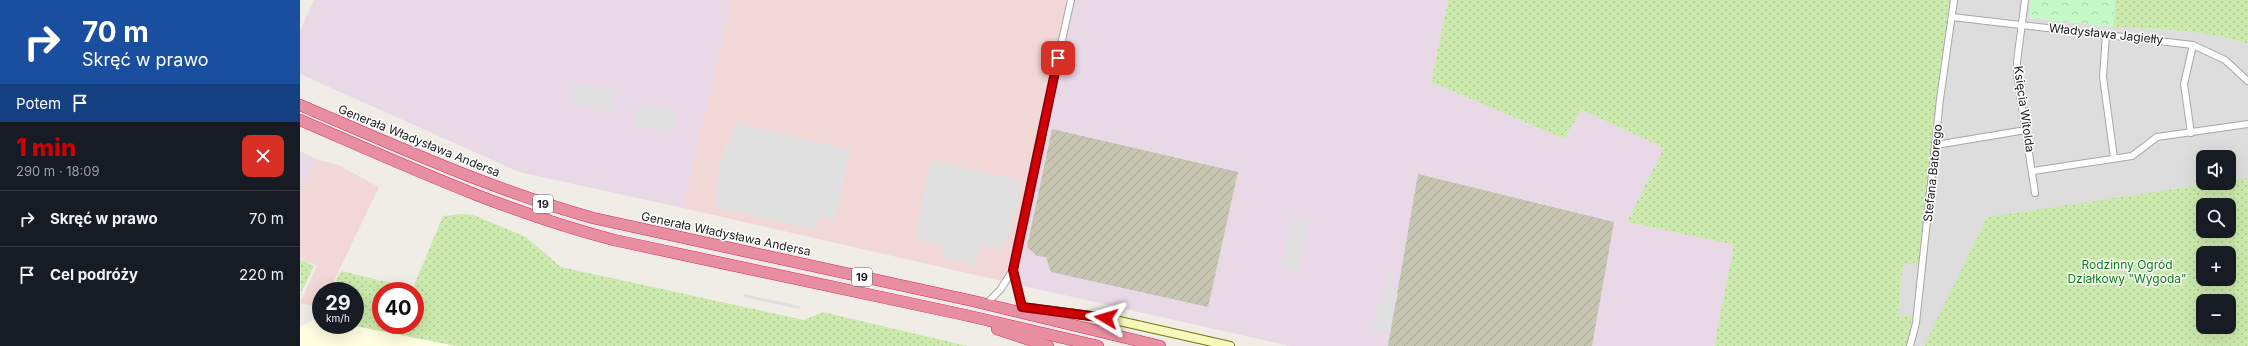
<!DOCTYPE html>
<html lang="pl">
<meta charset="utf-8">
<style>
:root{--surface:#171b24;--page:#242831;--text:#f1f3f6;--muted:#9ea1a6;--line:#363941;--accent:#cf0106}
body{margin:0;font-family:Inter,sans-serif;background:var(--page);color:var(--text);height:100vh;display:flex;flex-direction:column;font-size:15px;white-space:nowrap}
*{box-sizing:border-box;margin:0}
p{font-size:13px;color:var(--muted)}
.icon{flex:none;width:22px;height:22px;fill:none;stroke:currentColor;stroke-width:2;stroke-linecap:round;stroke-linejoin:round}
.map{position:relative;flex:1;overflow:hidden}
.side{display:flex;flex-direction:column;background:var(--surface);width:300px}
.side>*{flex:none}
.banner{background:#1a4fa0;color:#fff;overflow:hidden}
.tools{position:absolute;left:1896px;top:150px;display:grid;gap:8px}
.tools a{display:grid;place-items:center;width:40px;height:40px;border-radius:8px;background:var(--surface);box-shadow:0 4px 16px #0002;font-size:20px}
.speed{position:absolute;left:12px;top:282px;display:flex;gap:8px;font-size:20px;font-weight:700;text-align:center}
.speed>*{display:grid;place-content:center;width:52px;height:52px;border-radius:50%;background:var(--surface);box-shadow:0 4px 16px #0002;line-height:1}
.speed small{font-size:10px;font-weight:400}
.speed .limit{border:6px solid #d22;background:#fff;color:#111}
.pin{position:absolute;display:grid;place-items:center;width:34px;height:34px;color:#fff;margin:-17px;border-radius:8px;box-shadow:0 2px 6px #0006}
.me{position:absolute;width:44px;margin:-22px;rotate:277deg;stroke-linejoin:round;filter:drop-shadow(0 0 3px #0008)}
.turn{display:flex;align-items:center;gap:14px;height:84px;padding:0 16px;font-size:18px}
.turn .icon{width:52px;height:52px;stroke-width:2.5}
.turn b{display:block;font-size:28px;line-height:34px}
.then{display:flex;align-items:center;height:38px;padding:0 16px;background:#0003;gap:8px;font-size:15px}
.round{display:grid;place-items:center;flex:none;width:42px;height:42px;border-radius:8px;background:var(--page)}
.head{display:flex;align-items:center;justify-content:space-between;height:68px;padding:0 16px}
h1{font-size:24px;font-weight:800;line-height:30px;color:var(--accent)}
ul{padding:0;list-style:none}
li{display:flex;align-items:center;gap:12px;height:56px;padding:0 16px;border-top:1px solid var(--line)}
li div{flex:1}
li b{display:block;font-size:15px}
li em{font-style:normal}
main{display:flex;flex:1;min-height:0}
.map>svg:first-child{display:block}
</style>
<main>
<section class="side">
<div class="banner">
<div class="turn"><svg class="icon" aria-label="right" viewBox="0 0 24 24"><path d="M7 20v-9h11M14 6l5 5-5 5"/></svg><div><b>70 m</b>Skręć w prawo</div></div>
<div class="then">Potem<svg class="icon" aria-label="arrive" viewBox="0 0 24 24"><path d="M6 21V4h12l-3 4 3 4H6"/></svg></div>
</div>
<div class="head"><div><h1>1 min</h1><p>290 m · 18:09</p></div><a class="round" style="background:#d93025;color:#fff"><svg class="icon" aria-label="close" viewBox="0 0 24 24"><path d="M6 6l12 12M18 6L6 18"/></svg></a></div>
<ul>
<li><svg class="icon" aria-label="right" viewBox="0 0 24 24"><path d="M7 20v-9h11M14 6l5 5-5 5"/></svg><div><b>Skręć w prawo</b></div><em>70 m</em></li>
<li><svg class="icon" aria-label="arrive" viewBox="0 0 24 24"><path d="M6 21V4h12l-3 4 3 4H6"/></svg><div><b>Cel podróży</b></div><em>220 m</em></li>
</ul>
</section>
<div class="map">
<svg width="1948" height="346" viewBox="0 0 1948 346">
<defs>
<pattern id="construction-furrows" width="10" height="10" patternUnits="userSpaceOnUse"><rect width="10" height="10" fill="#c5c5b2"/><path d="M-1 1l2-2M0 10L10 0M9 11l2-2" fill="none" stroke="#a9a999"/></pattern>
<pattern id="grass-dots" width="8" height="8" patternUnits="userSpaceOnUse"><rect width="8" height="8" fill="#cceaad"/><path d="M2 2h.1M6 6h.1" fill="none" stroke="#afc895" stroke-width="1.8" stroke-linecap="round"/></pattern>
<pattern id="park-crowns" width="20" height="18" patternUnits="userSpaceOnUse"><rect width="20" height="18" fill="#c5f9c8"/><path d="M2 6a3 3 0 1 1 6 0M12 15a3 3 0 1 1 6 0" fill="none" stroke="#a9d5ac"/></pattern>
</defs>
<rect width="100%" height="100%" fill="#f0ede7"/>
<path fill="#dedddd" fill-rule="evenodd" d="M1653 0H1731L1729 18 1814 27 1898 32 1928 37 1948 44V346H1610L1598 315 1603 264H1623ZM1903 157H1929V183H1903ZM1903 205H1929V231H1903ZM1903 253H1929V279H1903ZM1903 301H1929V327H1903Z"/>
<g fill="#f1d7d6">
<path d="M431 0H771L706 282 383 208Z"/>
<path d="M16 159 38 165 79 187 29 291H21V308L0 303 17 266 0 258V192Z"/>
</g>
<g fill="#e9d9e7">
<path d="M14 0H431L383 208 219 172 0 74V30Z"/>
<path d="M771 0H1148L1131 82 1264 139 1282 110 1365 148 1327 222 1435 245 1414 346H990L706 282Z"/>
<path d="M0 151 16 159 0 192Z"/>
</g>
<path fill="#fffee1" d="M16 319 21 320V325H50L156 346H0V327Z"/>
<g fill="url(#construction-furrows)">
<path d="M752 129 938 172 908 307 751 272 746 257 737 256 727 247Z"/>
<path d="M1118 174 1314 222 1292 346H1088Z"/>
</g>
<g fill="url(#grass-dots)" fill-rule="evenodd">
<path d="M1148 0H1653L1623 264H1603L1598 315 1617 317 1610 346H1414L1434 245 1327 222 1364 148 1282 110 1264 139 1131 82Z"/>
<path d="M1815 0H1948V44C1905 29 1859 30 1814 27Z"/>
<path d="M1948 178V346H1624L1687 217 1914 183H1929V181ZM1903 205H1929V231H1903ZM1903 253H1929V279H1903ZM1903 301H1929V327H1903Z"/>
<path d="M162 214 173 215 226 237 261 267 504 320 523 312 667 346H156L51 325H55V291H31L41 271 113 288 143 216ZM81 291H115V325H81Z"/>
<path d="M0 259 14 266 0 295 1 292Z"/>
</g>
<path fill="url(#park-crowns)" d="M1731 0H1815L1814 27 1729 18Z"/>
<g fill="#e0e0e0">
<path d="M275 83 314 91 310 112 271 103Z"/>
<path d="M339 104 376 111 371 132 335 124Z"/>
<path d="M436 123 550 150 535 219 519 215 516 230 415 207 419 184 416 183 424 145 425 143 431 145Z"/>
<path d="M631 161 705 177 722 183 710 234 701 249 680 246 675 266 642 258 644 247 615 240Z"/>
<path d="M992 218 1009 221 998 269 981 265Z"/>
<path d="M1090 269 1095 270 1091 286 1098 294 1088 333 1071 330Z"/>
<path d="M444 294 500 306 499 309 443 297Z"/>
</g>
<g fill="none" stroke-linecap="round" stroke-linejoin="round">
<g stroke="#a7a7a7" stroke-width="8">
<g id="street">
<path d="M1725 0 1717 61V74L1735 193"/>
<path d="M1652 17 1893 45 1925 60 1948 81"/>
<path d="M1806 34 1803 77 1814 158"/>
<path d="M1891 133 1884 84 1893 45"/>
<path d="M1636 145 1726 130"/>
<path d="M1733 171 1832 156 1857 137 1948 124"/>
<path d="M713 270 722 307"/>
<path d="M689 301 700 290 713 270 736 156 771 0"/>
<path d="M1610 346 1616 323 1640 99 1654 0"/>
</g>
</g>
<g stroke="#6e7806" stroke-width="10">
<path id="secondary" d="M722 307 806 318 930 346"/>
</g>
<g stroke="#da2869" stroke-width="12">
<g id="highway">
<path d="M0 105C96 146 192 190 293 218L673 301 860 346"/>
<path d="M0 120C104 165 205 212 314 240L665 315 798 346"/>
<path d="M697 329 748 346"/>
</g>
</g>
<use href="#street" stroke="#fff" stroke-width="6"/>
<use href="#secondary" stroke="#f7f9bc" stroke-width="8"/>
<use href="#highway" stroke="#e78fa1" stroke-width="11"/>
</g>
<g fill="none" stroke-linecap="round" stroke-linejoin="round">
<g stroke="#870104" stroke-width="10">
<path id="route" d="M758 58 713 270 722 307 806 318"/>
</g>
<use href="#route" stroke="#cf0106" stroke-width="7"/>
</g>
<g text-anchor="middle" stroke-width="3" stroke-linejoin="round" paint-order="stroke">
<g fill="#fff" stroke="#636363" stroke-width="1">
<rect x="233" y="195" width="20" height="18" rx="3"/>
<rect x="552" y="268" width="20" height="18" rx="3"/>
</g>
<g font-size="11" font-weight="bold" fill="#202020">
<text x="243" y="208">19</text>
<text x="562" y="281">19</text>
</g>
<g font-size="12" fill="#202020" stroke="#fff">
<text transform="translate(1806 34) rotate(6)" y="4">Władysława Jagiełły</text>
<text transform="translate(1724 109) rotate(82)" y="4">Księcia Witolda</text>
<text transform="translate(119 141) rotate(22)" y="4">Generała Władysława Andersa</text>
<text transform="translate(1633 173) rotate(-84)" y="4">Stefana Batorego</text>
<text transform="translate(426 234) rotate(12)" y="4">Generała Władysława Andersa</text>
</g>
<g font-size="12" fill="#0c8014" stroke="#fff">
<text x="1827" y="269">Rodzinny Ogród<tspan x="1827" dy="14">Działkowy "Wygoda"</tspan></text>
</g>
</g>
</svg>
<div class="tools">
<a><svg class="icon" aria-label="sound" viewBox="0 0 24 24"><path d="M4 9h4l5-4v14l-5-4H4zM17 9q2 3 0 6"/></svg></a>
<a><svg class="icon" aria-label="search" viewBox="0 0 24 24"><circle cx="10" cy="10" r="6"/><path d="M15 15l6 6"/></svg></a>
<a>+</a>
<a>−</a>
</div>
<div class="speed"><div>29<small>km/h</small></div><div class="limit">40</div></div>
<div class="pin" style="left:758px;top:58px;background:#d93025"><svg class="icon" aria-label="arrive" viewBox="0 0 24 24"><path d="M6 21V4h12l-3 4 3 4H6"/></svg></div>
<svg class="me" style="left:806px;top:318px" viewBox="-20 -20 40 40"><path d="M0-17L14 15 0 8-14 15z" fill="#cf0106" stroke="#fff" stroke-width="4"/></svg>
</div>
</main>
